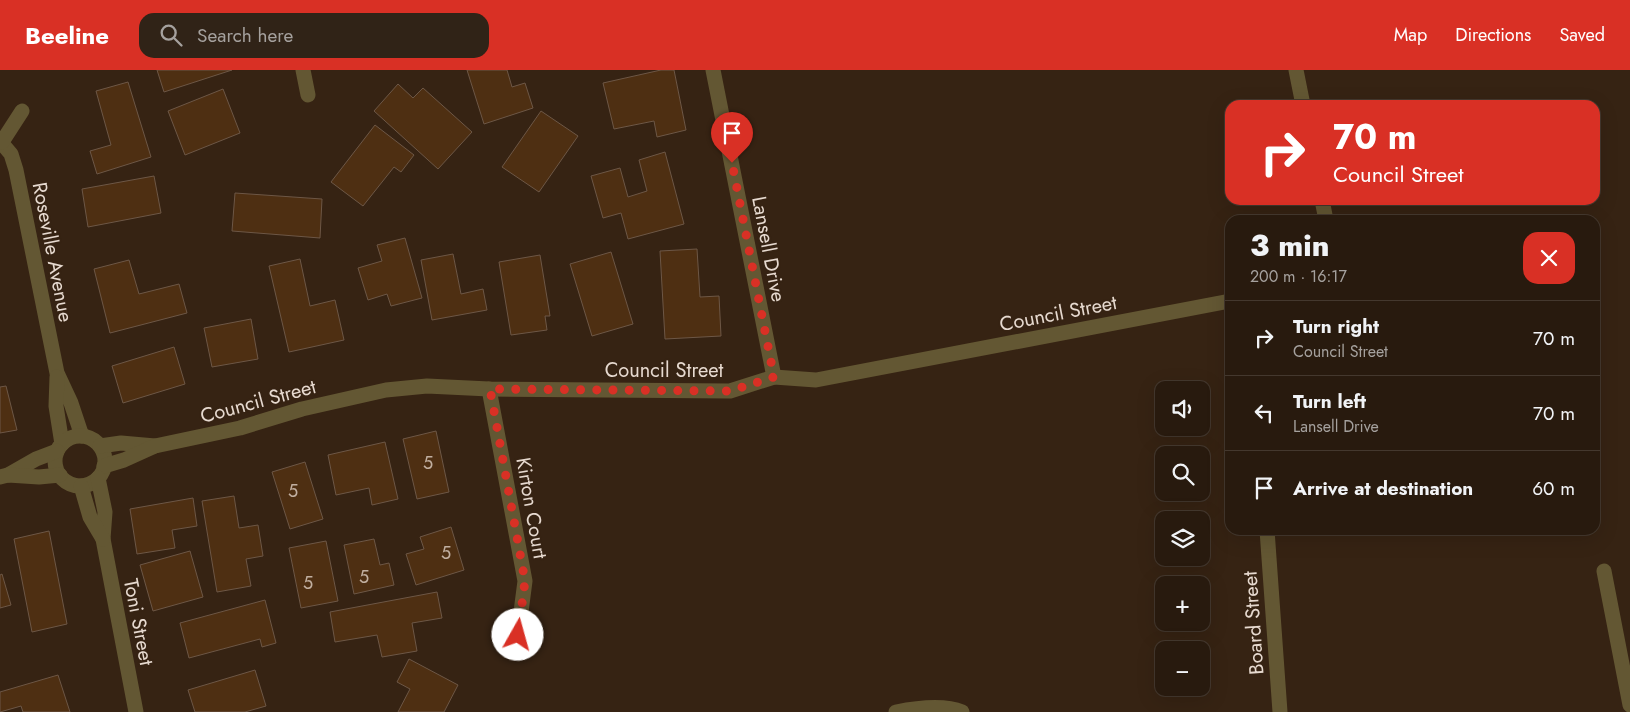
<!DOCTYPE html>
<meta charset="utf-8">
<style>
:root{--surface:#281a0e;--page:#302317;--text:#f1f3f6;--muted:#a5a19e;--line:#44382e;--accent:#d93025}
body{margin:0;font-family:Jost,sans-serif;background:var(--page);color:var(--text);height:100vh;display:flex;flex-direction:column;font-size:19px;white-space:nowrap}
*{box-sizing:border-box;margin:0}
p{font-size:16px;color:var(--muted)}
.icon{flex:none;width:28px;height:28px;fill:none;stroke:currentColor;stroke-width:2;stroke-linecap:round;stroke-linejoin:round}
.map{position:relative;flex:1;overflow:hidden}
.sheet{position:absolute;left:1225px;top:145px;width:375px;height:320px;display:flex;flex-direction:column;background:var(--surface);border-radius:15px;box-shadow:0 5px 20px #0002,0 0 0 1px var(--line)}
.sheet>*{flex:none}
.hud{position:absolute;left:1225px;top:30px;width:375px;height:105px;border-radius:15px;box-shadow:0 5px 20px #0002,0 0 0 1px var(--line);background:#d93025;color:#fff;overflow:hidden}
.fabs{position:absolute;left:1155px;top:311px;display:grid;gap:10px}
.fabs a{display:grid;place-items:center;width:55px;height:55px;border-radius:10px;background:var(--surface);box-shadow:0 5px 20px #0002,0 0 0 1px var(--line);font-size:25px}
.pin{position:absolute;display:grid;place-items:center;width:42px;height:42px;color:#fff;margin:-51px -21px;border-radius:50% 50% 50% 0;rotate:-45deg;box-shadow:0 0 5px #0007}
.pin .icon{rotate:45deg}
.me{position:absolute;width:55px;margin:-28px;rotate:7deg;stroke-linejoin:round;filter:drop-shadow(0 0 4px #0008)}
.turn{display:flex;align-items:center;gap:18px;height:105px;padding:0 25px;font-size:22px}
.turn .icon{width:65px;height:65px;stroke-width:2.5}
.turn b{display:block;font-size:35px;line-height:42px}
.round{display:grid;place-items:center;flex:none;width:52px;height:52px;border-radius:15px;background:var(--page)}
.summary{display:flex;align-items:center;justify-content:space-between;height:85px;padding:0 25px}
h1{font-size:30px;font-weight:800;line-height:38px}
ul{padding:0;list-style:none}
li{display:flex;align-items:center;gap:15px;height:75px;padding:0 25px;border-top:1px solid var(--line)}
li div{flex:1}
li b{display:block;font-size:19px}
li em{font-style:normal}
header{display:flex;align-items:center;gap:30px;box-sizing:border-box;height:70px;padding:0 25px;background:var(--accent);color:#fff}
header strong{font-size:24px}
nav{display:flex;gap:28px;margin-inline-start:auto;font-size:18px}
.search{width:350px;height:45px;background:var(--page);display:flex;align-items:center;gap:12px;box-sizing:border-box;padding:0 18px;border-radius:15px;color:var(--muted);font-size:19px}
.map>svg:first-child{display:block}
</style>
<header>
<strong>Beeline</strong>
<div class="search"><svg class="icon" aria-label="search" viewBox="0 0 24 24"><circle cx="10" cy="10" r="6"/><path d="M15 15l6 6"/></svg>Search here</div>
<nav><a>Map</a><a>Directions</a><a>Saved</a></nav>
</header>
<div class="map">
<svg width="1630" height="642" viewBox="0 0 1630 642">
<rect width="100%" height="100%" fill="#362313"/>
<g fill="#4e2f12" stroke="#6d5746">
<path d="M157 0H232L164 22Z"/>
<path d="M467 0H507L512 17 525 13 533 38 484 54Z"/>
<path d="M661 0H674L686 60 657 67 654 51 614 59 603 13Z"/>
<path d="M128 12 151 87 97 104 90 81 111 75 96 21Z"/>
<path d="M398 14 413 28 423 18 472 62 438 99 374 41Z"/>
<path d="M223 19 240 63 185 85 168 41Z"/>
<path d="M541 41 578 66 539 122 502 97Z"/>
<path d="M375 55 414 85 401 102 394 97 363 136 331 112Z"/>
<path d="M665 82 684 154 628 169 621 143 603 148 591 106 620 98 628 127 647 121 639 90Z"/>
<path d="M154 106 161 143 88 157 82 119Z"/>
<path d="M235 123 322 129 320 168 232 161Z"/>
<path d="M405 168 422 228 391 236 387 224 368 230 358 198 382 191 377 175Z"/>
<path d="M697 179 700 227 719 226 721 266 665 269 660 181Z"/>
<path d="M611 182 633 254 592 266 570 194Z"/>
<path d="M453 184 461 224 483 219 487 240 432 250 421 190Z"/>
<path d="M540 185 550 246H545L547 260 511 265 499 192Z"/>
<path d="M300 189 310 236 335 230 344 270 289 282 269 196Z"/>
<path d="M129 190 139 224 179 214 187 243 110 263 94 199Z"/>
<path d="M251 249 258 289 212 297 204 258Z"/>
<path d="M174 277 185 314 123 333 112 296Z"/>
<path d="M6 316 17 360 0 363V317Z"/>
<path d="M436 361 449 422 417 429 403 369Z"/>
<path d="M385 372 398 429 372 435 369 418 336 425 328 385Z"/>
<path d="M305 392 323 449 290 459 272 402Z"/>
<path d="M234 426 239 458 258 455 263 486 246 489 251 516 217 522 202 431Z"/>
<path d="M193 428 197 456 172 460 175 478 137 484 130 439Z"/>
<path d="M451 457 464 500 416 515 406 484 424 479 420 467Z"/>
<path d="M49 461 67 554 32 562 14 469Z"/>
<path d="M374 469 380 495 389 493 394 515 354 524 344 475Z"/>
<path d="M326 471 338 531 301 538 289 478Z"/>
<path d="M190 481 203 527 153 541 140 495Z"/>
<path d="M2 504 11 535 0 538V505Z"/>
<path d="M437 522 442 548 412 553 417 581 382 587 377 565 335 572 330 542Z"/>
<path d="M265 530 276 573 262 577 260 569 189 588 180 553Z"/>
<path d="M409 589 458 615 444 642H398L410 619 397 612Z"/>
<path d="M255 600 266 636 245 642H195L188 620Z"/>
<path d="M58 605 70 642H23L21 636 0 642V622Z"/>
</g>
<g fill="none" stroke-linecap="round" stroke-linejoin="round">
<g stroke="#635733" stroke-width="15">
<path d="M303 0 308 25"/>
<path d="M713 0 774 307"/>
<path d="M1296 0 1303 35"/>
<path d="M0 71 11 84 16 100 57 303 71 333 82 366"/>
<path d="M2 72 22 41"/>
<path d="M1322 130 1326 150"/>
<path d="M57 307 56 336 62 374"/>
<path d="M489 319 525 511 518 565"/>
<circle cx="80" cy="391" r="25"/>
<path d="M100 376 121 373 155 376"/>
<path d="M104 396 124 390 155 376 240 358 302 339 386 320 427 316 489 319 730 321 774 307 816 310 1230 231"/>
<path d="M8 405 36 389 57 381"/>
<path d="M0 407 8 405 39 407 60 405"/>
<path d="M98 408 105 442 103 469 136 642"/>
<path d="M81 416 90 447 103 469"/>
<path d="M1267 460 1280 642"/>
<path d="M1604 501 1630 635"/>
<path d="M896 642C916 638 943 634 962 642"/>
</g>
</g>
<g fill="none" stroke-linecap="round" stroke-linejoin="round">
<path stroke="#d93025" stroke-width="9" stroke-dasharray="0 16.2" d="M518 565 525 511 490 319 730 321 774 307 732 93"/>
</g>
<g text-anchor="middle" stroke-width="4" stroke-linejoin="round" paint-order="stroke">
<g font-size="18" fill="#c1afa0">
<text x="428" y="399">5</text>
<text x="293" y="427">5</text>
<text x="446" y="489">5</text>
<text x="364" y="513">5</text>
<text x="308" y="519">5</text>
</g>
<g font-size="20" fill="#e7dad0" stroke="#362313">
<text transform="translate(769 179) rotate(79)" y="7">Lansell Drive</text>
<text transform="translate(53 182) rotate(79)" y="7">Roseville Avenue</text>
<text transform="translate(1058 243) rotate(-11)" y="7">Council Street</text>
<text x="664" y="307">Council Street</text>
<text transform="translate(258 331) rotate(-15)" y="7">Council Street</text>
<text transform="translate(532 438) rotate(80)" y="7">Kirton Court</text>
<text transform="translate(139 552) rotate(79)" y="7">Toni Street</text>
<text transform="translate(1253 553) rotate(-94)" y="7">Board Street</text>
</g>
</g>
</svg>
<div class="fabs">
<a><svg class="icon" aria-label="sound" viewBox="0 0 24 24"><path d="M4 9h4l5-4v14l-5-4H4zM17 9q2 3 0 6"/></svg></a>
<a><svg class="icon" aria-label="search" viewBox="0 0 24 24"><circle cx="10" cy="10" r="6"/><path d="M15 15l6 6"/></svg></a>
<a><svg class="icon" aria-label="layers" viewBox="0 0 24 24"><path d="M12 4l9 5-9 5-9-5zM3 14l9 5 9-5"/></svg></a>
<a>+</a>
<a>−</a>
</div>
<div class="pin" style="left:732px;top:93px;background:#d93025"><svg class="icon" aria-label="arrive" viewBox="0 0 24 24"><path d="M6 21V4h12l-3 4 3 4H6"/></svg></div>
<svg class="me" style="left:518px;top:565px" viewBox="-20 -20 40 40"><circle r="19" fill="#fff"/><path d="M0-13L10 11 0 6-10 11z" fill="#d93025"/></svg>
<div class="hud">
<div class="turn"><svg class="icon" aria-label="right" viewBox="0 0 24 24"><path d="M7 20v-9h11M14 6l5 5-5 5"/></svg><div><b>70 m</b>Council Street</div></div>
</div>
<section class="sheet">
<div class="summary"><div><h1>3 min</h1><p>200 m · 16:17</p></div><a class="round" style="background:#d93025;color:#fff"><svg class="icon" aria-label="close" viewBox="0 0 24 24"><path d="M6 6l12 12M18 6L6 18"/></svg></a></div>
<ul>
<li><svg class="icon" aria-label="right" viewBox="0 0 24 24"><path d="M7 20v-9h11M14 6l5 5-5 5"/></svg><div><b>Turn right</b><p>Council Street</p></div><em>70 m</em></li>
<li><svg class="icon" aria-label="left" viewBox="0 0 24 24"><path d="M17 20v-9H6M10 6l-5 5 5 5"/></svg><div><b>Turn left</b><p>Lansell Drive</p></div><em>70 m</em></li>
<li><svg class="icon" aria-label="arrive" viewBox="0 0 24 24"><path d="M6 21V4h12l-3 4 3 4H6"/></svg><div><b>Arrive at destination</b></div><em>60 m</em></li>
</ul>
</section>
</div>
